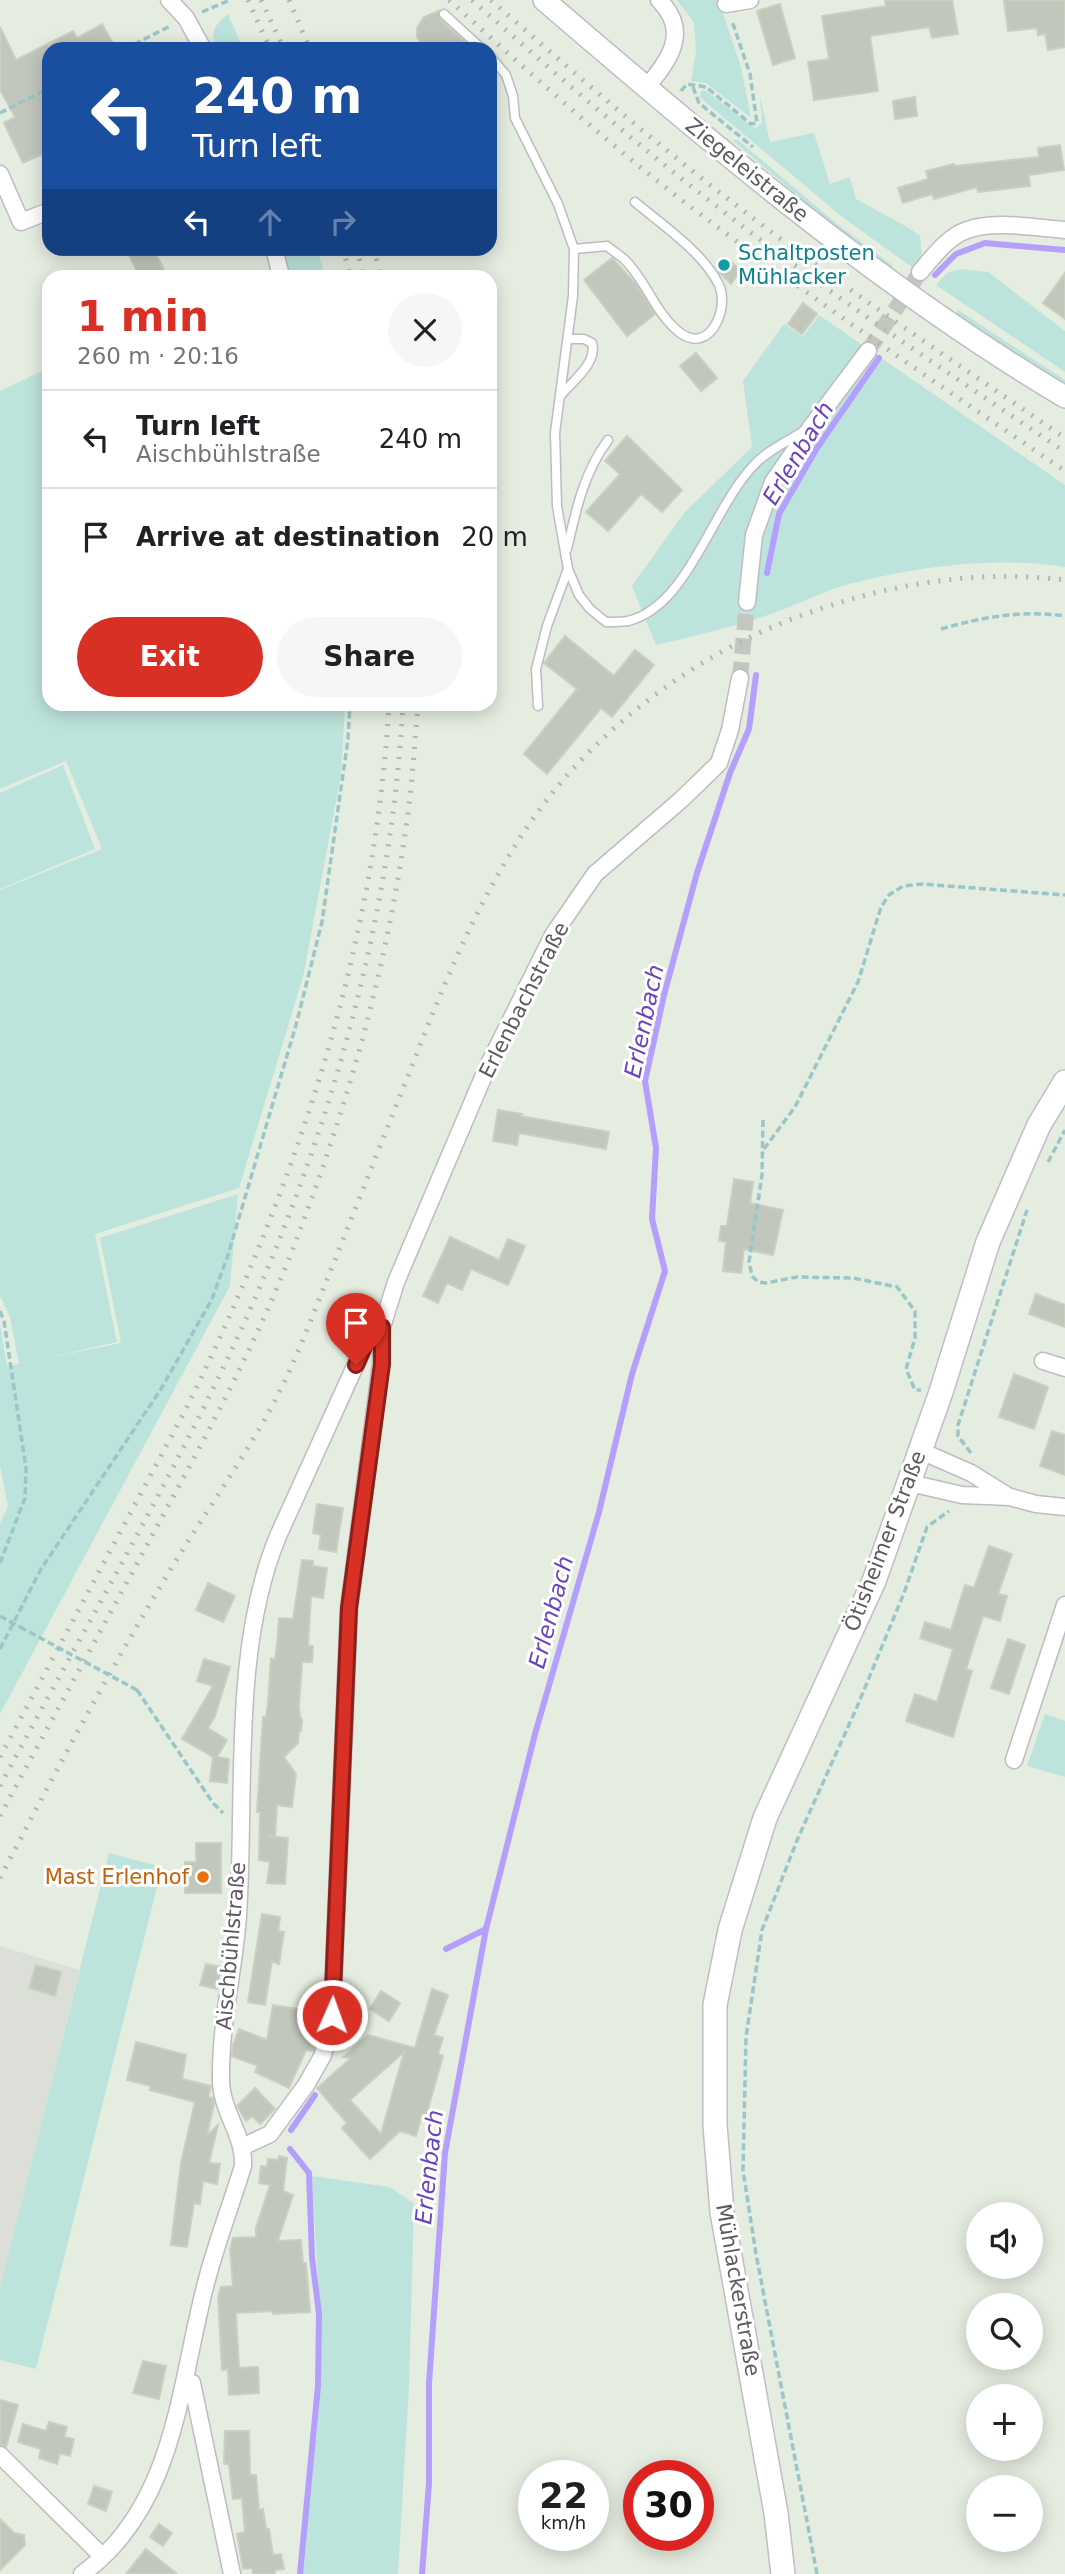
<!DOCTYPE html>
<meta charset="utf-8">
<style>
:root{--surface:#fff;--page:#f6f6f6;--text:#202124;--muted:#757577;--line:#e0e0e0;--accent:#d93025}
body{margin:0;font-family:"DejaVu Sans",sans-serif;background:var(--page);color:var(--text);height:100vh;display:flex;flex-direction:column;font-size:26px;white-space:nowrap}
*{box-sizing:border-box;margin:0}
p{font-size:23px;color:var(--muted)}
.icon{flex:none;width:38px;height:38px;fill:none;stroke:currentColor;stroke-width:2;stroke-linecap:round;stroke-linejoin:round}
.map{position:relative;flex:1;overflow:hidden}
.panel{position:absolute;left:42px;top:270px;width:455px;height:441px;display:flex;flex-direction:column;background:var(--surface);border-radius:21px;box-shadow:0 4px 18px #0003}
.panel>*{flex:none}
.top-card{position:absolute;left:42px;top:42px;width:455px;height:214px;border-radius:21px;box-shadow:0 4px 18px #0003;background:#1a4fa0;color:#fff;overflow:hidden}
.buttons{position:absolute;left:966px;top:2202px;display:grid;gap:14px}
.buttons a{display:grid;place-items:center;width:77px;height:77px;border-radius:50%;background:var(--surface);box-shadow:0 4px 18px #0003;font-size:35px}
.speed{position:absolute;left:518px;top:2460px;display:flex;gap:14px;font-size:35px;font-weight:700;text-align:center}
.speed>*{display:grid;place-content:center;width:91px;height:91px;border-radius:50%;background:var(--surface);box-shadow:0 4px 18px #0003;line-height:1}
.speed small{font-size:18px;font-weight:400}
.speed .limit{border:10px solid #d22;background:#fff;color:#111}
.pin{position:absolute;display:grid;place-items:center;width:60px;height:60px;color:#fff;margin:-72px -30px;border-radius:50% 50% 50% 0;rotate:-45deg;box-shadow:0 0 7px #0007}
.pin .icon{rotate:45deg}
.me{position:absolute;width:77px;margin:-38px;rotate:2deg;stroke-linejoin:round;filter:drop-shadow(0 0 5px #0008)}
.turn{display:flex;align-items:center;gap:24px;height:147px;padding:0 35px;font-size:32px}
.turn .icon{width:91px;height:91px;stroke-width:2.5}
.turn b{display:block;font-size:49px;line-height:60px}
.lanes{display:flex;align-items:center;height:66px;padding:0 35px;background:#0003;justify-content:center;gap:35px;direction:ltr}
.lanes .off{opacity:.35}
.round{display:grid;place-items:center;flex:none;width:74px;height:74px;border-radius:37px;background:var(--page)}
.head{display:flex;align-items:center;justify-content:space-between;height:119px;padding:0 35px}
h1{font-size:42px;font-weight:700;line-height:52px;color:var(--accent)}
.cta{display:flex;gap:14px;margin-top:auto;padding:14px 35px}
.cta a{flex:1;height:80px;border-radius:42px;background:var(--accent);color:#fff;font-size:28px;font-weight:700;line-height:80px;text-align:center}
.cta a+a{background:var(--page);color:var(--text)}
ul{padding:0;list-style:none}
li{display:flex;align-items:center;gap:21px;height:98px;padding:0 35px;border-top:2px solid var(--line)}
li div{flex:1}
li b{display:block;font-size:26px}
li em{font-style:normal}
.map>svg:first-child{display:block}
</style>
<div class="map">
<svg width="1065" height="2574" viewBox="0 0 1065 2574">
<rect width="100%" height="100%" fill="#e5ece0"/>
<path fill="#dbdfd8" d="M0 1946 79 1970 0 2287Z"/>
<g fill="#bde4dc">
<path d="M677 0H716L720 4 741 67 751 118 706 83 691 81 696 52 694 23Z"/>
<path d="M228 14 243 49H216C210 31 214 26 228 14Z"/>
<path d="M701 91H706L753 127 757 128 762 122 760 96 770 142 814 133 830 184 850 177 856 199 909 228 920 236 922 256 916 270 841 216 703 100 700 96Z"/>
<path d="M732 140H738L836 223 893 266 891 269 833 226Z"/>
<path d="M281 249H317L325 276H289Z"/>
<path d="M960 269 988 272 1065 331V372L936 285 947 273Z"/>
<path d="M958 310 1065 380V385L956 314Z"/>
<path d="M819 315 1065 485V567C993 556 919 566 849 584 825 590 802 603 779 611 739 626 697 635 656 645L632 586 685 512 752 447 743 381 784 324 803 337Z"/>
<path d="M49 368V704H345L341 775 303 977 239 1188 95 1234 117 1342 42 1359 121 1343 100 1238 238 1194 230 1286 0 1714V1524L8 1506 0 1465V1324L7 1366 19 1364 10 1317 0 1296V890L102 849 66 761 0 789V391Z"/>
<path d="M63 765 95 849 0 889V793Z"/>
<path d="M1045 1714 1065 1721V1777L1027 1766Z"/>
<path d="M109 1853 162 1867 36 2369 0 2360V2287Z"/>
<path d="M312 2176 389 2187 414 2203 409 2386 398 2574H303C306 2510 318 2447 320 2383 323 2314 315 2245 312 2176Z"/>
</g>
<g fill="none" stroke-linecap="round" stroke-linejoin="round">
<g stroke="#b49ffd" stroke-width="6">
<path d="M935 275 956 254 985 243 1065 250"/>
<path d="M767 573 779 514 817 448 879 358"/>
<path d="M446 1949 486 1929"/>
<path d="M291 2130 315 2095"/>
<path d="M290 2149 309 2173 312 2257 319 2314 318 2386 300 2574"/>
<path d="M422 2574 429 2483V2383L445 2153 486 1929 535 1734 599 1512 632 1374 665 1271 652 1219 656 1148 645 1081 664 995 697 873 730 773 749 729 756 675"/>
</g>
</g>
<g fill="#c2c7bd" stroke="#c8d0bf" stroke-width="2" fill-rule="evenodd">
<path d="M885 0H952L958 34 932 38 929 27 870 36 878 91 814 100 808 62 829 59 822 16 886 6Z"/>
<path d="M1004 0H1065V47L1048 50 1045 34 1038 35 1037 28 1008 31Z"/>
<path d="M780 4 795 58 773 65 757 11Z"/>
<path d="M439 11 440 19 472 49H427L423 46 417 37V28L424 17Z"/>
<path d="M102 24 116 49H49V151L23 163 4 123 15 117 0 90V27L16 60 73 31 77 38Z"/>
<path d="M915 97 917 116 895 119 893 101Z"/>
<path d="M1060 145 1064 170 1029 175 1030 186 978 192 977 187 934 199 932 194 903 203 898 188 928 179 926 171 954 164 955 166 1039 157 1038 148Z"/>
<path d="M126 248H153L167 276H139Z"/>
<path d="M612 258 635 283 655 314 627 336 584 280Z"/>
<path d="M727 259 741 270 731 284 719 272Z"/>
<path d="M1065 273V319L1043 303Z"/>
<path d="M803 303 817 314 802 334 788 324Z"/>
<path d="M696 353 717 378 701 391 680 366Z"/>
<path d="M627 436 682 490 662 512 641 494 608 531 586 512 620 474 605 461Z"/>
<path d="M565 636 614 676 635 650 654 665 612 717 601 708 547 774 524 754 577 689 544 663Z"/>
<path d="M498 1110 522 1114 521 1116 609 1132 606 1149 519 1133 517 1145 493 1141Z"/>
<path d="M734 1179 753 1182 750 1203 783 1210 773 1255 744 1249 741 1273 723 1271 726 1242 719 1241 721 1226H727Z"/>
<path d="M450 1237 499 1260 508 1239 525 1246 508 1285 471 1269 462 1290 447 1283 438 1303 423 1296Z"/>
<path d="M1036 1294 1065 1305V1327L1029 1314Z"/>
<path d="M1014 1374 1048 1387 1034 1429 999 1417Z"/>
<path d="M1052 1431 1065 1435V1475L1040 1466Z"/>
<path d="M317 1504 343 1508 336 1552 319 1549 321 1535 313 1533Z"/>
<path d="M989 1546 1012 1554 998 1594 1007 1596 1000 1621 983 1616 966 1669 972 1671 953 1737 906 1721 915 1694 937 1702 953 1649 920 1638 925 1622 951 1630 965 1585 974 1588Z"/>
<path d="M302 1560 313 1561V1566L327 1568 323 1598 311 1596 308 1646H313L312 1662H302L299 1706 300 1717 302 1720 301 1731H299L298 1743 284 1757 296 1774 292 1807 277 1805 275 1837 267 1836 288 1838 285 1884 267 1883 270 1862 259 1860 260 1812H257L263 1717H266L268 1703 271 1658 275 1659 277 1644 279 1618 293 1619Z"/>
<path d="M208 1583 235 1596 223 1622 196 1610Z"/>
<path d="M1008 1639 1025 1645 1009 1694 991 1688Z"/>
<path d="M204 1659 230 1667 215 1716 208 1728 227 1740 217 1757 229 1759 227 1783 210 1781 213 1757 182 1739 213 1686 197 1681Z"/>
<path d="M196 1843H221V1893H185V1862H196Z"/>
<path d="M262 1914 280 1917 278 1931 284 1932 279 1964 272 1961 265 2005 248 2002Z"/>
<path d="M206 1964 221 1967 217 1989 200 1985Z"/>
<path d="M36 1965 61 1972 55 1996 29 1988Z"/>
<path d="M432 1989 448 1995 434 2035 443 2038 438 2054 443 2056 426 2116 422 2115 416 2136 400 2131 370 2159 342 2128 347 2123 317 2088 351 2058 343 2057 368 2035 415 2048ZM404 2052 381 2134 350 2100Z"/>
<path d="M381 1991 400 2003 389 2021 370 2009Z"/>
<path d="M273 2005 322 2013 313 2051 306 2050 289 2088 255 2072 258 2066 232 2056 233 2045 239 2029 267 2040Z"/>
<path d="M136 2042 186 2055 182 2079 211 2086 208 2097 213 2098 214 2104 207 2136 218 2125 209 2163 220 2164 217 2184 203 2181 200 2204 194 2203 187 2247 171 2245 181 2163 195 2102 150 2090 151 2086 127 2080Z"/>
<path d="M255 2088 275 2109 260 2124 252 2116 246 2121 237 2106Z"/>
<path d="M279 2156 287 2158 283 2191 293 2195 278 2241 301 2240 303 2263H306L310 2312 273 2314 272 2311 236 2313 239 2368 258 2367 259 2393 229 2395 228 2369 222 2370 218 2297 221 2287 233 2286 230 2249 233 2238 256 2237V2228L270 2185 259 2183 261 2166 267 2167 268 2159 278 2160Z"/>
<path d="M143 2361 166 2366 159 2399 133 2393Z"/>
<path d="M0 2400 18 2405 6 2447 0 2445Z"/>
<path d="M49 2422 67 2427 64 2437 74 2439 70 2456 60 2453 57 2464 39 2458 41 2449 18 2442 23 2424 46 2431Z"/>
<path d="M225 2431H249L250 2475H256L259 2510 263 2509 266 2529H269L273 2555 281 2554 284 2569 275 2570V2574H253L252 2568 243 2569 237 2534 245 2532 242 2498 233 2499 229 2464H224Z"/>
<path d="M94 2486 112 2492 106 2511 88 2504Z"/>
<path d="M0 2519 14 2533 24 2535 25 2545 0 2570Z"/>
<path d="M159 2524 172 2533 163 2546 150 2537Z"/>
<path d="M146 2549 177 2574H126Z"/>
</g>
<g fill="none" stroke-linecap="round" stroke-linejoin="round">
<g stroke="#c3c7c0" stroke-width="16" stroke-dasharray="16 8" stroke-linecap="butt">
<path d="M868 351 920 272"/>
<path d="M740 678 747 602"/>
</g>
<g stroke="#bebbc2" stroke-width="11">
<g id="service">
<path d="M444 14 482 49"/>
<path d="M490 56 506 75 513 96 515 118 558 204 574 249 573 296 555 433 557 506 568 569 579 595 590 609 606 622C613 622 621 622 628 621 689 606 712 507 755 464 768 450 788 441 804 431"/>
<path d="M574 249 607 246C613 251 619 255 624 259 646 280 655 313 679 332 709 356 730 309 719 285 704 253 661 224 635 202"/>
<path d="M561 395C573 381 598 362 592 343L584 339H568"/>
<path d="M567 549C576 510 584 472 608 440"/>
<path d="M538 706 536 669 547 626 568 569"/>
</g>
</g>
<g stroke="#bebbc2" stroke-width="19">
<g id="minor">
<path d="M169 0 186 18 203 49"/>
<path d="M726 4 750 0"/>
<path d="M646 88C669 60 691 32 659 0"/>
<path d="M0 174 21 222 49 211"/>
<path d="M274 248 281 276"/>
<path d="M920 272C932 258 944 242 960 233 988 218 1034 228 1065 230"/>
<path d="M747 602 754 535 773 482 811 427 868 351"/>
<path d="M1043 1361 1065 1368"/>
<path d="M921 1451 971 1473 1008 1496"/>
<path d="M910 1483 962 1495 1010 1497 1036 1504 1065 1507"/>
<path d="M1014 1760 1065 1605"/>
<path d="M242 2147 270 2134 306 2085 323 2055 332 2015 349 1608 381 1364 382 1327 396 1282 487 1068 553 935 595 874 682 799 719 763 730 730 740 678"/>
<path d="M185 2382 192 2383 232 2574"/>
<path d="M0 2455 102 2556"/>
<path d="M82 2574C176 2506 179 2385 206 2283 216 2244 231 2205 243 2166 245 2136 221 2111 221 2080 220 2024 234 1971 238 1916 246 1794 231 1650 278 1536L366 1342 382 1327"/>
</g>
</g>
<g stroke="#bebbc2" stroke-width="24">
<path id="tertiary" d="M544 0C709 142 877 285 1065 397"/>
</g>
<g stroke="#c1bdc6" stroke-width="26">
<path id="secondary" d="M783 2574 776 2513 722 2212 715 2125V2005L730 1930 765 1818 874 1581 941 1392 988 1242 1039 1125 1065 1082"/>
</g>
<g stroke="#99c6c9" stroke-width="3.5" stroke-dasharray="7 3.5" stroke-linecap="butt">
<path d="M202 12 230 0"/>
<path d="M125 49 170 26"/>
<path d="M693 87 699 103 753 147"/>
<path d="M681 91 687 84 706 87 751 124 757 123 750 74 732 21"/>
<path d="M0 113 49 88"/>
<path d="M941 629C982 617 1023 610 1065 616"/>
<path d="M763 1120 762 1175 749 1262 752 1276 758 1282 766 1283 797 1277 853 1278 897 1287 915 1311V1338L906 1369 915 1390H921"/>
<path d="M764 1149 795 1107 858 982 881 907 889 895 903 886 922 884 1065 895"/>
<path d="M1048 1162 1065 1130"/>
<path d="M0 1311 4 1321 26 1468 25 1498 0 1563"/>
<path d="M971 1453 958 1436V1425L1027 1210"/>
<path d="M0 1616 20 1627"/>
<path d="M0 1649 41 1569 161 1389 212 1299 228 1255 296 1025 322 922 348 739 350 704"/>
<path d="M137 1690 213 1803 223 1813"/>
<path d="M817 2574 756 2254 743 2170 746 2037 762 1930 798 1838 857 1707 904 1593 927 1527 949 1511"/>
</g>
<use href="#service" stroke="#fff" stroke-width="8"/>
<use href="#minor" stroke="#fff" stroke-width="16"/>
<use href="#tertiary" stroke="#fff" stroke-width="21"/>
<use href="#secondary" stroke="#fff" stroke-width="23"/>
<g stroke="#b5b4b5" stroke-width="5" stroke-dasharray="2 9" stroke-linecap="butt">
<path d="M248 0 270 49"/>
<path d="M261 0 284 49"/>
<path d="M289 0 310 49"/>
<path d="M449 0C533 76 618 153 708 220 825 308 945 389 1065 471"/>
<path d="M472 0C551 70 631 140 715 205 827 293 947 372 1065 452"/>
<path d="M491 0C567 67 643 133 723 195 833 281 950 359 1065 438"/>
<path d="M343 248 350 276"/>
<path d="M357 248 363 276"/>
<path d="M374 248 380 276"/>
<path d="M0 1757 186 1409C295 1187 375 952 389 704"/>
<path d="M0 1786C75 1645 157 1506 226 1362 323 1158 391 929 403 704"/>
<path d="M0 1816C53 1717 108 1618 161 1519 210 1429 259 1338 295 1243 344 1116 383 982 403 847 411 800 414 752 418 704"/>
<path d="M0 1878C53 1776 107 1675 166 1577 200 1520 239 1466 271 1408 295 1364 313 1314 332 1267 359 1200 385 1133 412 1066 448 973 486 880 546 801 604 725 694 658 782 623 871 587 969 568 1065 580"/>
</g>
<path stroke="#99c6c9" stroke-width="3.5" stroke-dasharray="7 3.5" stroke-linecap="butt" d="M20 1627 137 1690"/>
</g>
<g fill="none" stroke-linecap="round" stroke-linejoin="round">
<g stroke="#8d1f18" stroke-width="18">
<path id="route" d="M332 2015 349 1608 382 1364V1327L366 1342 356 1365"/>
</g>
<use href="#route" stroke="#d93025" stroke-width="12"/>
</g>
<circle fill="#0f9aa8" stroke="#fff" stroke-width="2.5" cx="724" cy="265" r="7"/>
<circle fill="#e8710a" stroke="#fff" stroke-width="2.5" cx="203" cy="1877" r="7"/>
<g text-anchor="middle" stroke-width="6" stroke-linejoin="round" paint-order="stroke">
<g font-size="21" fill="#5c5961" stroke="#fff">
<text transform="translate(747 170) rotate(39)" y="7">Ziegeleistraße</text>
<text transform="translate(524 1000) rotate(-63)" y="7">Erlenbachstraße</text>
<text transform="translate(885 1541) rotate(-69)" y="7">Ötisheimer Straße</text>
<text transform="translate(231 1946) rotate(-85)" y="7">Aischbühlstraße</text>
<text transform="translate(738 2290) rotate(80)" y="7">Mühlackerstraße</text>
</g>
<g font-size="21" fill="#0d838f" stroke="#fff" text-anchor="start">
<text x="738" y="260">Schaltposten<tspan x="738" dy="24">Mühlacker</tspan></text>
</g>
<g font-size="21" fill="#c56008" stroke="#fff" text-anchor="end">
<text x="189" y="1884">Mast Erlenhof</text>
</g>
<g font-size="23" font-style="italic" fill="#6943c0" stroke="#fff">
<text transform="translate(798 453) rotate(-59)" y="8">Erlenbach</text>
<text transform="translate(644 1021) rotate(-78)" y="8">Erlenbach</text>
<text transform="translate(551 1612) rotate(-75)" y="8">Erlenbach</text>
<text transform="translate(429 2167) rotate(-84)" y="8">Erlenbach</text>
</g>
</g>
</svg>
<div class="buttons">
<a><svg class="icon" aria-label="sound" viewBox="0 0 24 24"><path d="M4 9h4l5-4v14l-5-4H4zM17 9q2 3 0 6"/></svg></a>
<a><svg class="icon" aria-label="search" viewBox="0 0 24 24"><circle cx="10" cy="10" r="6"/><path d="M15 15l6 6"/></svg></a>
<a>+</a>
<a>−</a>
</div>
<div class="speed"><div>22<small>km/h</small></div><div class="limit">30</div></div>
<div class="pin" style="left:356px;top:1365px;background:#d93025"><svg class="icon" aria-label="arrive" viewBox="0 0 24 24"><path d="M6 21V4h12l-3 4 3 4H6"/></svg></div>
<svg class="me" style="left:332px;top:2015px" viewBox="-20 -20 40 40"><circle r="17" fill="#d93025" stroke="#fff" stroke-width="3"/><path d="M0-11L8 9 0 5-8 9z" fill="#fff"/></svg>
<div class="top-card">
<div class="turn"><svg class="icon" aria-label="left" viewBox="0 0 24 24"><path d="M17 20v-9H6M10 6l-5 5 5 5"/></svg><div><b>240 m</b>Turn left</div></div>
<div class="lanes"><svg class="icon" aria-label="left" viewBox="0 0 24 24"><path d="M17 20v-9H6M10 6l-5 5 5 5"/></svg><svg class="icon off" aria-label="ahead" viewBox="0 0 24 24"><path d="M12 20V5M6 11l6-6 6 6"/></svg><svg class="icon off" aria-label="right" viewBox="0 0 24 24"><path d="M7 20v-9h11M14 6l5 5-5 5"/></svg></div>
</div>
<section class="panel">
<div class="head"><div><h1>1 min</h1><p>260 m · 20:16</p></div><a class="round"><svg class="icon" aria-label="close" viewBox="0 0 24 24"><path d="M6 6l12 12M18 6L6 18"/></svg></a></div>
<ul>
<li><svg class="icon" aria-label="left" viewBox="0 0 24 24"><path d="M17 20v-9H6M10 6l-5 5 5 5"/></svg><div><b>Turn left</b><p>Aischbühlstraße</p></div><em>240 m</em></li>
<li><svg class="icon" aria-label="arrive" viewBox="0 0 24 24"><path d="M6 21V4h12l-3 4 3 4H6"/></svg><div><b>Arrive at destination</b></div><em>20 m</em></li>
</ul>
<div class="cta"><a>Exit</a><a>Share</a></div>
</section>
</div>
